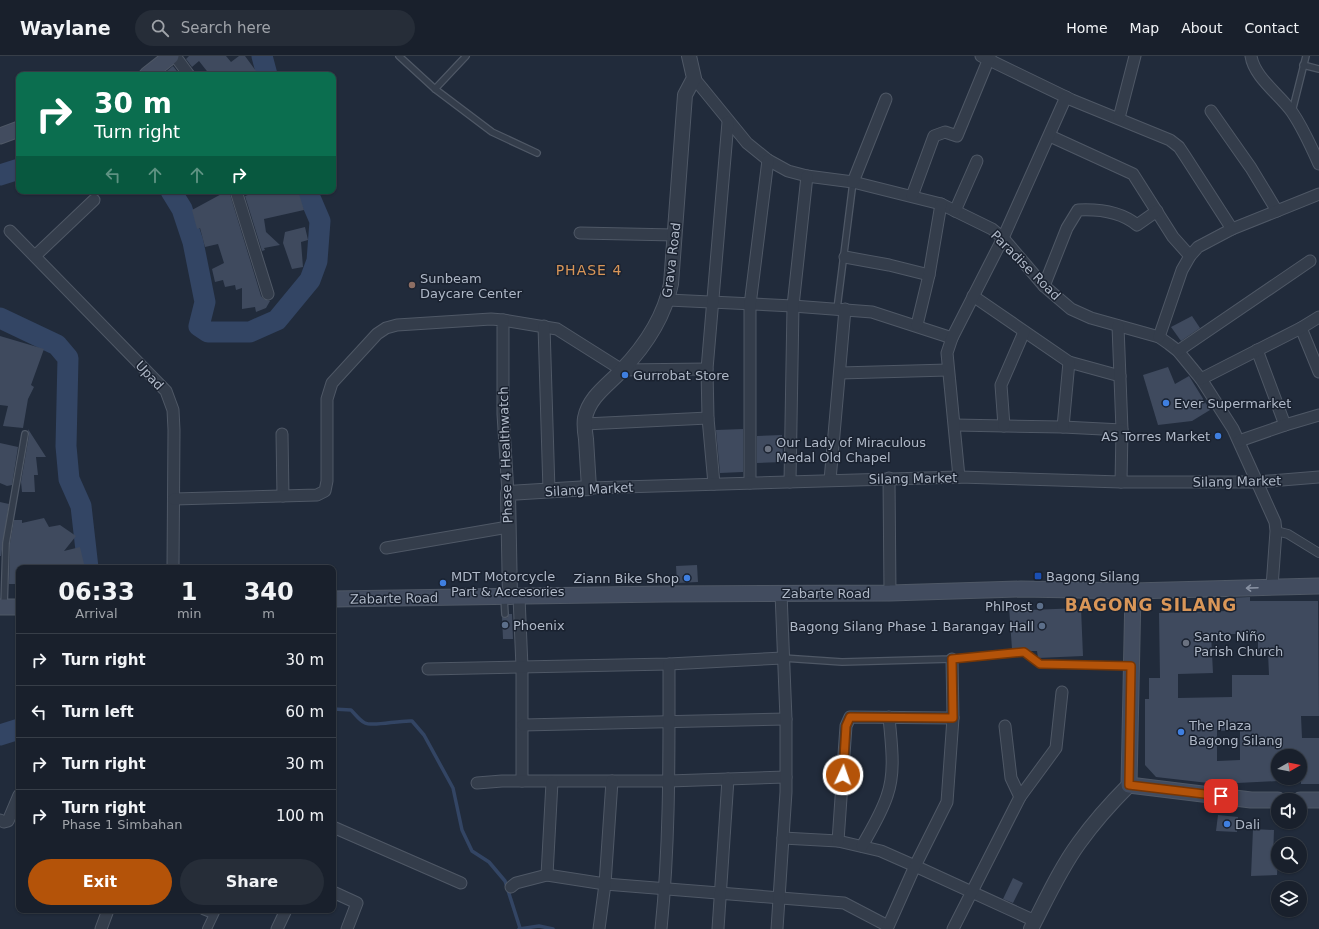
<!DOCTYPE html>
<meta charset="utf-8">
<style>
:root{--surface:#19202c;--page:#262d38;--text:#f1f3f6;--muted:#9fa3a9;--line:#373e48;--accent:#b45309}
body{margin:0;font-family:"DejaVu Sans",sans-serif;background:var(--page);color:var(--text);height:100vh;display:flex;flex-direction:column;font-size:15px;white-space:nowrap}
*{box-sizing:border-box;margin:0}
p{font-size:13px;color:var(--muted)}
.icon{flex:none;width:22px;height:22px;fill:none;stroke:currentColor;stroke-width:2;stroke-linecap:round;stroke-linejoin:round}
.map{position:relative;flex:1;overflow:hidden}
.sheet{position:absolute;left:16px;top:509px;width:320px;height:348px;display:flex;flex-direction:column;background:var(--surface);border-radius:8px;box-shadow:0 1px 3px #0004,0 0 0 1px var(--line)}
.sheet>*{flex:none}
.top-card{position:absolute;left:16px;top:16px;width:320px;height:122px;border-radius:8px;box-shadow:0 1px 3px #0004,0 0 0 1px var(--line);background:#0b6e4f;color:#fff;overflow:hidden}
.needle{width:26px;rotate:81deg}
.controls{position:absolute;left:1271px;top:693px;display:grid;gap:8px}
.controls a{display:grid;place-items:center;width:36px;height:36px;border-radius:50%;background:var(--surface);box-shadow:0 1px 3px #0004,0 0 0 1px var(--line);font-size:20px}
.pin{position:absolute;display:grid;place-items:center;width:34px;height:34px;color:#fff;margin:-17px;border-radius:8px;box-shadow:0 2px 6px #0006}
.me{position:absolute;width:44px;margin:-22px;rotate:3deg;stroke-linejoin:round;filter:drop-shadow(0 0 3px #0008)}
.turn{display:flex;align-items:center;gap:14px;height:84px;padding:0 12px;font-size:18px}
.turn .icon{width:52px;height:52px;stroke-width:2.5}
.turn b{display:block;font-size:28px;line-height:34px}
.lanes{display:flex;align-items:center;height:38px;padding:0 12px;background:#0003;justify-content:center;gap:20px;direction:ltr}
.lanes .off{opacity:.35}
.eta{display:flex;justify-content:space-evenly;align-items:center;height:68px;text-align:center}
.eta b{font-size:24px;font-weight:700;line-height:28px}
.button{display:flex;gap:8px;margin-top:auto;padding:8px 12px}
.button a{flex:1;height:46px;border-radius:24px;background:var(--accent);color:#fff;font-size:16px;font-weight:700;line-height:46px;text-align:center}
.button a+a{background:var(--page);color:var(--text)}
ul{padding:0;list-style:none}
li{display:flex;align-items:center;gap:12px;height:52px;padding:0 12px;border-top:1px solid var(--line)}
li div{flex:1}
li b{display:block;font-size:15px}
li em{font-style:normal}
header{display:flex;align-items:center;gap:24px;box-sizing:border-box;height:56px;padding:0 20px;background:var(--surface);border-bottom:1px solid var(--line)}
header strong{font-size:19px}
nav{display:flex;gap:22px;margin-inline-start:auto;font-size:14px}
.search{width:280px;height:36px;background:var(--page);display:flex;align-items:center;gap:10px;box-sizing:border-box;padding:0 14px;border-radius:22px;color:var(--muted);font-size:15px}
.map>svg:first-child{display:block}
</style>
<header>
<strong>Waylane</strong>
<div class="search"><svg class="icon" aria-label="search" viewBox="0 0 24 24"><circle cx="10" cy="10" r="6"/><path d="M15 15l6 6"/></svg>Search here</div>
<nav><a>Home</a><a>Map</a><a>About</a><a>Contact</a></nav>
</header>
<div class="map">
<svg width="1319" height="873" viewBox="0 0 1319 873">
<rect width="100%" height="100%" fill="#212b3b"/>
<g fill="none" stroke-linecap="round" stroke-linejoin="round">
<g stroke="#334564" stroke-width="3.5">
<path d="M333 653 351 654C355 658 360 665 365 667 373 671 399 664 412 665L424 679 453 732 462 774 472 795 489 806 505 825 520 872"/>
<path d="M519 873 539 870 553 873"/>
</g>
<g stroke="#334564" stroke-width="21">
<path d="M262 0 267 19"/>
<path d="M0 119 19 113"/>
<path d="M171 135 182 153 193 186 205 246 199 270 208 276H250L277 264 310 224 317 205 320 165 311 144 303 135"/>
<path d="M0 262 57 289 68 302 66 390 69 423 81 450 88 512"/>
<path d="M0 679 19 673"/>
</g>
</g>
<g fill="#3f4a5e" fill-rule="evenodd">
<path d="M189 0H226L231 6 239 0H245L259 19H210L199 5 192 11 186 3Z"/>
<path d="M173 10 180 19H162Z"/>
<path d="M227 135H229L261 240 264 243 270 245 266 252 256 256 255 251 242 253V232L236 234 235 229 225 231 223 224 215 226 212 213 224 207 218 188 205 191 200 172 197 173 192 154Z"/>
<path d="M256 136 299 138 304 154 264 163 266 176 280 189 264 192 265 194 262 195 245 140Z"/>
<path d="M305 171 308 184 301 186 303 211 292 213 283 187 285 176Z"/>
<path d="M1192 260 1200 272 1181 285 1171 271Z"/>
<path d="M0 280 44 293 31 329 34 331 28 343 23 372 3 370 8 350 0 349Z"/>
<path d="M1168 311 1175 328 1189 320 1210 354 1192 365 1158 369 1143 319Z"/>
<path d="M28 373 46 401H36L38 419H34L35 436H22L21 426 29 379Z"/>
<path d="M743 373V416L720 417 716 374Z"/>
<path d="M782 379 783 406 757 407V380Z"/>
<path d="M0 387 18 391 12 429 7 430 0 427Z"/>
<path d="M0 446 9 448 1 500H0Z"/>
<path d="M44 462 49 471 60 469 76 480 64 495 80 491 85 512H19V528H9L10 487 14 464H22V467Z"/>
<path d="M697 509 698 526 677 527 676 510Z"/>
<path d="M1250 541V545H1318L1319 660H1301L1302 682H1319V728H1301V700H1278V725L1217 728 1156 721 1145 709V643H1149V622H1160L1159 557 1227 555V542ZM1211 578H1258V596L1268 597 1269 619H1232V641L1178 642V618L1213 617ZM1240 674V704L1217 705V675Z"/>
<path d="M1029 550V554L1081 552 1083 600 1038 602 1037 595H1030L1024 592 1012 593 1009 551Z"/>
<path d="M509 558H512L513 583H503L502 561 507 562Z"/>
<path d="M1218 759 1238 761 1237 776 1216 775Z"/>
<path d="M1253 773 1274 774 1273 801H1278L1277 819 1251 820Z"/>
<path d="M1013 822 1023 827 1013 847 1003 843Z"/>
</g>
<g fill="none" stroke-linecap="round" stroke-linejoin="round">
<g stroke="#4f5866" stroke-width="8">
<g id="service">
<path d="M399 0 435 33 492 76 537 97"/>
<path d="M1303 9 1319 13"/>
<path d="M435 33 466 0"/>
<path d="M1292 56 1306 0"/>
<path d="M837 253 853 126"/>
<path d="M504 541 505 558"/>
<path d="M4 551 6 487 25 378"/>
<path d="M783 602 842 606 952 603 1024 596 1040 608 1130 610"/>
</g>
</g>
<g stroke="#4f5866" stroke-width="10">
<g id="pedestrian">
<path d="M1276 475 1288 478 1319 497"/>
<path d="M203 854 213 858"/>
<path d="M207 873 216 854"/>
</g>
</g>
<g stroke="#4f5866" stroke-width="13">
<g id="minor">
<path d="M175 0 189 19"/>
<path d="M981 0 1072 44 1170 84 1179 91 1185 100 1232 173"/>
<path d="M1251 0C1254 21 1280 39 1292 56 1303 72 1311 90 1319 108"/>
<path d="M694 22 747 87 768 104 788 115 807 120 853 126 941 148 992 173 1003 182 1044 230 1071 253 1091 262 1159 281 1169 288 1178 295 1201 323 1233 373 1275 466 1276 475 1272 531"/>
<path d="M1211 55 1251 112 1277 155"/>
<path d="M1119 62 1135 0"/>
<path d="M1050 80 1133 118 1173 181 1190 200"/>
<path d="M853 126 886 43"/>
<path d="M236 135 268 238"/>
<path d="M912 140 934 80 945 76 957 80 990 0"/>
<path d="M955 155 977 105"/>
<path d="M10 175 166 335 173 354 174 374 173 512"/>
<path d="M580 177 675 179"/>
<path d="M35 200 94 144"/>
<path d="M845 201 889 209 929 219"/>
<path d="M1044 230 1067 172 1078 154C1098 153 1120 155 1137 169L1157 155"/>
<path d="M973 240 1069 306 1120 320"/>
<path d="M668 244 793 250 872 256 952 282"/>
<path d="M503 264 557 273 622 314 707 313"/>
<path d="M917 269 929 219 941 148"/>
<path d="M544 270 549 435"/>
<path d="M1118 270 1122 374 1121 426"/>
<path d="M1301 272 1319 316"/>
<path d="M1159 281 1182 214 1190 200 1198 191 1232 173 1319 138"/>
<path d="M1257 294 1285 369"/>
<path d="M1178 295 1310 205"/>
<path d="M840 317 948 314"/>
<path d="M1201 323 1301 272 1319 261"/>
<path d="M585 368 708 362"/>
<path d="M955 369 1063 371 1122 374"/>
<path d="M1004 370 1001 329 1024 276"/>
<path d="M1063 371 1069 306"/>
<path d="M282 378 283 440"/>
<path d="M1239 385 1285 369 1319 359"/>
<path d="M959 421 947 297 952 282 1003 182 1066 41"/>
<path d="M889 422 890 537"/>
<path d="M830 424 845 253"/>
<path d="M790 426 793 250 807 120"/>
<path d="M750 427V249L768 104"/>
<path d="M714 428 708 362 707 313 728 66"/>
<path d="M589 432 959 421 1121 426H1257L1319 421"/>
<path d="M174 443 317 439 325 435 327 425V343L332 327 377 278 386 272 397 269 491 263 503 264V358L508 437"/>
<path d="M386 492 508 471"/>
<path d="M519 541 522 611V725"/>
<path d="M428 613 669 608 783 602"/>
<path d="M523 669 786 663"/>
<path d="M1005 670 1011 722 1020 741"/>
<path d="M477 727 502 725H669L786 721"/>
<path d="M0 764 4 766 8 765 19 739"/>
<path d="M333 771 461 827"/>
<path d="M783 782 838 785 881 795 915 810 1035 865"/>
<path d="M838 785 846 670 850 661 953 662"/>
<path d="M862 790C871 774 881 758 887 740 896 715 891 686 889 661"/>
<path d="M547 819 552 726"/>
<path d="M511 831 516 827 547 819 605 828 844 847 888 870"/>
<path d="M333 836 357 847 347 873"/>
<path d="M101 873 108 854"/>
<path d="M277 873 286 854"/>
<path d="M599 873 605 828 612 725"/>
<path d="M661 873C670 785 669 696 669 608"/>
<path d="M718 873 728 723"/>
<path d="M777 873 786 736V663L781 537"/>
<path d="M887 873 915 810 947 746 953 662 952 603"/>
<path d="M953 873 1020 741 1056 692 1062 636"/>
</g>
</g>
<g stroke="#4f5866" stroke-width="16">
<g id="tertiary">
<path d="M510 541 508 437 589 432C588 416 587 400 586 383 585 377 584 369 585 362 589 341 608 329 622 314 645 290 664 262 671 228L685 39 694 22 689 0"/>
<path d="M1031 873C1046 844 1060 813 1079 787 1094 766 1111 747 1129 729"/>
</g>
</g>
<g stroke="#4f5866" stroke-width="17">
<g id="secondary">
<path d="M147 19 171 0"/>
<path d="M0 80 19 73"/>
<path d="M1133 535 1129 729 1251 744H1278"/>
<path d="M333 543 666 538 890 537 1021 533 1133 535 1319 530"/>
<path d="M0 551H19"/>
<path d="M1300 744H1319"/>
</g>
</g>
<use href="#service" stroke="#343d4b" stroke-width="5.5"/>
<use href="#pedestrian" stroke="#343d4b" stroke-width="8"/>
<use href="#minor" stroke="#343d4b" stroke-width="11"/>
<use href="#tertiary" stroke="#343d4b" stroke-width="14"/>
<use href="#secondary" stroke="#424c5f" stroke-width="15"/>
</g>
<defs><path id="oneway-shaft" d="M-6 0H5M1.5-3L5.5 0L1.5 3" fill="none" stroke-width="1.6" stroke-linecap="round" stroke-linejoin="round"/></defs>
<use stroke="#8992a3" href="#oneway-shaft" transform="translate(1252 532) rotate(178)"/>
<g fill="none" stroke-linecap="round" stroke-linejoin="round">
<g stroke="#753606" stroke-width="10">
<path id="route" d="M843 719 846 670 850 661 953 662 952 603 1024 596 1040 608 1131 610 1129 729 1221 740"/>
</g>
<use href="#route" stroke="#b45309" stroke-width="7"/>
</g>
<circle fill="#8d6e63" stroke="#1a2230" stroke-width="1.5" cx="412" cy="229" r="4"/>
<g fill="#3f7fe0" stroke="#1a2230" stroke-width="1.5">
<circle cx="625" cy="319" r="4"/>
<circle cx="1166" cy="347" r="4"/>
<circle cx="1218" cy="380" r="4"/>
<circle cx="687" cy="522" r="4"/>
<circle cx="443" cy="527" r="4"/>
<circle cx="1181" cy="676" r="4"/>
<circle cx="1227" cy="768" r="4"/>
</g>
<g fill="#6b7280" stroke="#1a2230" stroke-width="1.5">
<circle cx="768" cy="393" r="4"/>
<circle cx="1186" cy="587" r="4"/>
</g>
<rect fill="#1a4fb4" stroke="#1a2230" stroke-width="1.5" x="1034" y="516" width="8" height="8" rx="2"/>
<g fill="#5c6f8a" stroke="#1a2230" stroke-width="1.5">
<circle cx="1040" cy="550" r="4"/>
<circle cx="505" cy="569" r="4"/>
<circle cx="1042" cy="570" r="4"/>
</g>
<g text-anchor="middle" stroke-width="3" stroke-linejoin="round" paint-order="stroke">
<g font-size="13" fill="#afb8c7" stroke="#1a2230">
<text transform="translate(671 204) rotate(-83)" y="5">Grava Road</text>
<text transform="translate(1026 209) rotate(45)" y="5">Paradise Road</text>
<text transform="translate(150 319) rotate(47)" y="5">Upad</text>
<text transform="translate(505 399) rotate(-92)" y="5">Phase 4 Healthwatch</text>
<text transform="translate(913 422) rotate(-1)" y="5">Silang Market</text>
<text transform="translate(1237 425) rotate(-1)" y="5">Silang Market</text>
<text transform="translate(589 433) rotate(-3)" y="5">Silang Market</text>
<text x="826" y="542">Zabarte Road</text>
<text transform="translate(394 542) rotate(-1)" y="5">Zabarte Road</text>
</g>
<g font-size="13" fill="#afb8c7" stroke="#1a2230" text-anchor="start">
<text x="420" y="227">Sunbeam<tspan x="420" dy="15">Daycare Center</tspan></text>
<text x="633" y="324">Gurrobat Store</text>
<text x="1174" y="352">Ever Supermarket</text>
<text x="1210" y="385" text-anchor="end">AS Torres Market</text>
<text x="776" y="391">Our Lady of Miraculous<tspan x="776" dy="15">Medal Old Chapel</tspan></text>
<text x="451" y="525">MDT Motorcycle<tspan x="451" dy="15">Part &amp; Accesories</tspan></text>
<text x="1046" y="525">Bagong Silang</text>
<text x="679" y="527" text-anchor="end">Ziann Bike Shop</text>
<text x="1032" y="555" text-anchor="end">PhlPost</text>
<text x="513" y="574">Phoenix</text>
<text x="1034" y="575" text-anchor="end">Bagong Silang Phase 1 Barangay Hall</text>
<text x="1194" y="585">Santo Niño<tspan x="1194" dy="15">Parish Church</tspan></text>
<text x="1189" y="674">The Plaza<tspan x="1189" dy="15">Bagong Silang</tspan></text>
<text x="1235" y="773">Dali</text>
</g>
<g font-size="14" letter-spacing="1" fill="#d99658" stroke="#1a2230">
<text x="589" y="219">PHASE 4</text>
</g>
<g font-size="17" font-weight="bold" letter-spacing="1" fill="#d99658" stroke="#1a2230">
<text x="1151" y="555">BAGONG SILANG</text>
</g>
</g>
</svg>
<div class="controls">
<a><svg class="needle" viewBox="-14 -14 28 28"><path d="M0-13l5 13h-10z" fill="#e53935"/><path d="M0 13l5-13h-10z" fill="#9fa3a9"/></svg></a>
<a><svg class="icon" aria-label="sound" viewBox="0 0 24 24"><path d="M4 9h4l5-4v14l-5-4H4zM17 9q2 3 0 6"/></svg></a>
<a><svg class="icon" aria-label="search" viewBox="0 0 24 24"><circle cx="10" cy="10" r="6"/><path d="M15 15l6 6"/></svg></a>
<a><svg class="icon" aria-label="layers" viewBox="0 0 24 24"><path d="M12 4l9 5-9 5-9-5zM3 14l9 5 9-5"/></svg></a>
</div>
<div class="pin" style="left:1221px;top:740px;background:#d93025"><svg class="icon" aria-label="arrive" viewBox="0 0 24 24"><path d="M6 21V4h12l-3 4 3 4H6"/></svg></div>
<svg class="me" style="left:843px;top:719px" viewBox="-20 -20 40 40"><circle r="17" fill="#b45309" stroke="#fff" stroke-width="3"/><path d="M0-11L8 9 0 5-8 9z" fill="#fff"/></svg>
<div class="top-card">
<div class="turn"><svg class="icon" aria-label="right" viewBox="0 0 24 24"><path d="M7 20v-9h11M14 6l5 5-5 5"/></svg><div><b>30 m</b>Turn right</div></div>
<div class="lanes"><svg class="icon off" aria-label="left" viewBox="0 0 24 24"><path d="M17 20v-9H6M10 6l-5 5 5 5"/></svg><svg class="icon off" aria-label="ahead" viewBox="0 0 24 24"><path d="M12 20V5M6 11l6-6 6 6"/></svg><svg class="icon off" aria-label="ahead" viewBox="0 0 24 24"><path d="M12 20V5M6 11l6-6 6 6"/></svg><svg class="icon" aria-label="right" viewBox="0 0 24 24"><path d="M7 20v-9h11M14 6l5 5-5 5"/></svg></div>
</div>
<section class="sheet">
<div class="eta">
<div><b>06:33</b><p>Arrival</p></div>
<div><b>1</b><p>min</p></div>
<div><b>340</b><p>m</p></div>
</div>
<ul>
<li><svg class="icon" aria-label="right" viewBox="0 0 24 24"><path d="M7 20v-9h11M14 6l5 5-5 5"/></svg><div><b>Turn right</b></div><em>30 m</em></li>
<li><svg class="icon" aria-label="left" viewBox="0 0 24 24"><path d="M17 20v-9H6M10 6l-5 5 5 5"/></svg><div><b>Turn left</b></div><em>60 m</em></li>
<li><svg class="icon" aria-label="right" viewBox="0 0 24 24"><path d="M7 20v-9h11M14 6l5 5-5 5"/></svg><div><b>Turn right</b></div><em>30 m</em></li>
<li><svg class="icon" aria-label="right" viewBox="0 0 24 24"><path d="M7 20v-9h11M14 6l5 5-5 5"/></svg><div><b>Turn right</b><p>Phase 1 Simbahan</p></div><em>100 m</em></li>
</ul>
<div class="button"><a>Exit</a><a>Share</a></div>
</section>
</div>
